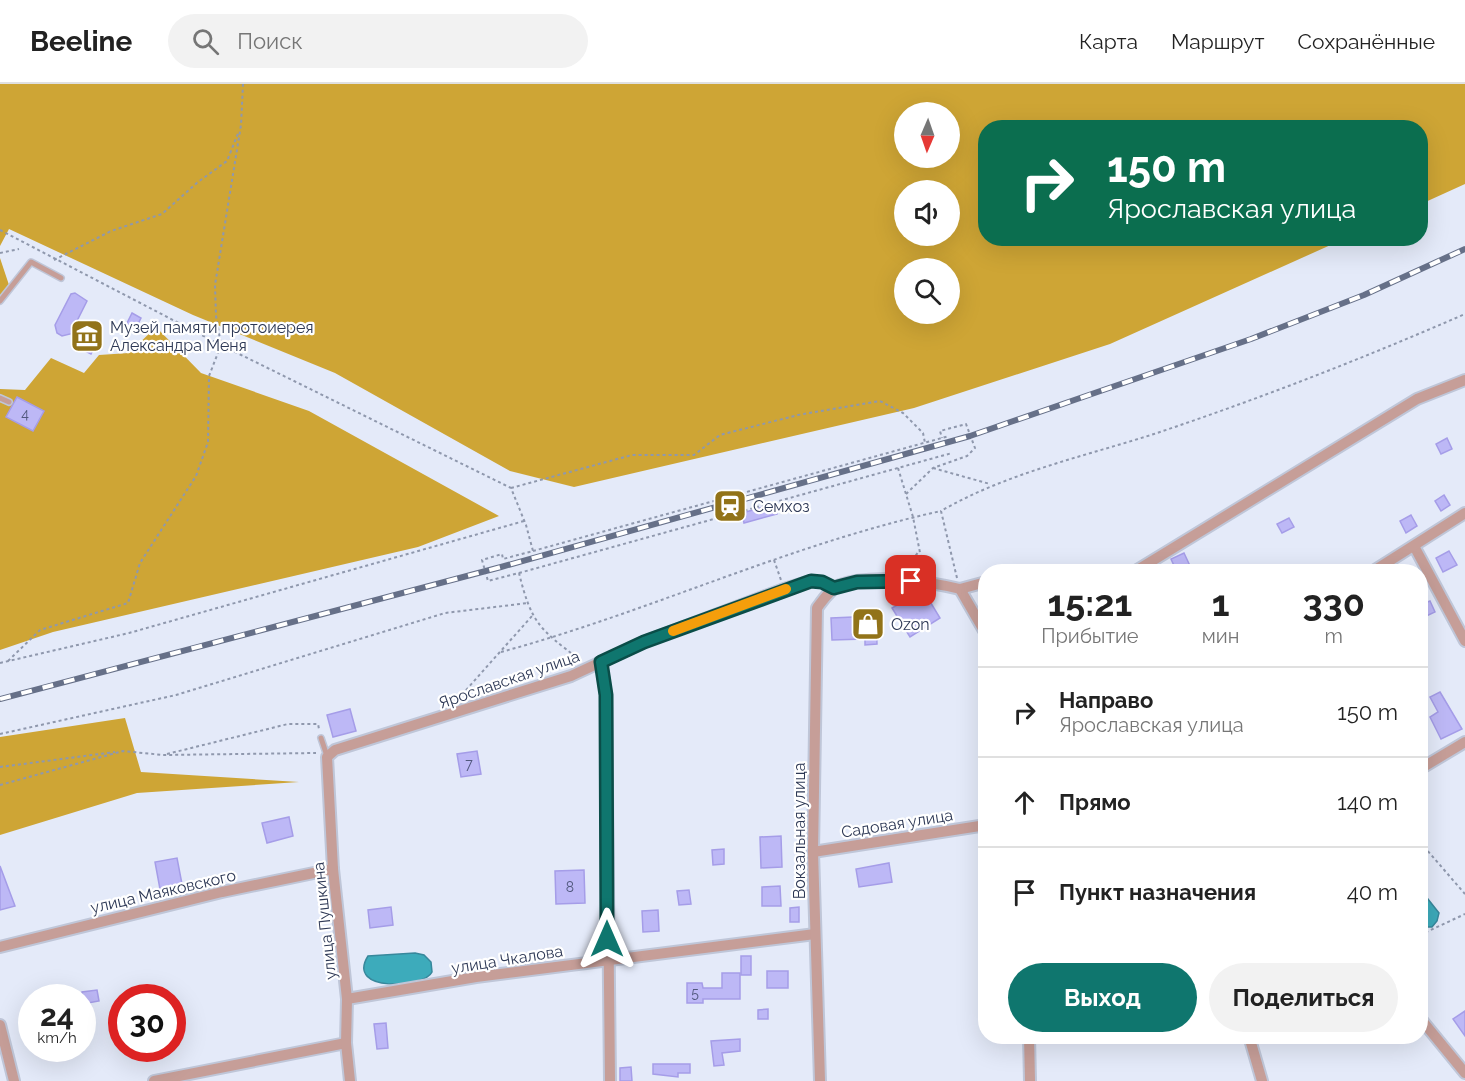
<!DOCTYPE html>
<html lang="ru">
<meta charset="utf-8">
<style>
:root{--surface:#fff;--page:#f2f2f2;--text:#222;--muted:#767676;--line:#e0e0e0;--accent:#0f766e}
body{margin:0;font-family:Raleway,sans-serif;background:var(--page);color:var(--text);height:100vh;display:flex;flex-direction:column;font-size:22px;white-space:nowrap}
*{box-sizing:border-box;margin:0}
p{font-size:20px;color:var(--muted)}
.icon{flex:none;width:33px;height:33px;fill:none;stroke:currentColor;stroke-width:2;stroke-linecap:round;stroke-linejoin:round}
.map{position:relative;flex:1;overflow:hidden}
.details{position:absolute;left:978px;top:480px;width:450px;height:480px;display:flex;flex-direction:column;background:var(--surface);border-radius:24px;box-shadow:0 6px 24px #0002}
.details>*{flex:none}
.hud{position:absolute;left:978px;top:36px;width:450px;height:126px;border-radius:24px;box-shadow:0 6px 24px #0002;background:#0b6e4f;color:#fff;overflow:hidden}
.needle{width:39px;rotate:182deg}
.controls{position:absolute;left:894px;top:18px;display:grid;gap:12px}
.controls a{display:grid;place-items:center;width:66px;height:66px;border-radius:50%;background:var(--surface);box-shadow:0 6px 24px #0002;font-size:30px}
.speed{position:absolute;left:18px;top:900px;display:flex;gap:12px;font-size:30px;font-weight:700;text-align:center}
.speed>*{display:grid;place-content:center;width:78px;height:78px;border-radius:50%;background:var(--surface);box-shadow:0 6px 24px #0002;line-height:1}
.speed small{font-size:15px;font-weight:400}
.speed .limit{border:9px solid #d22;background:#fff;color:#111}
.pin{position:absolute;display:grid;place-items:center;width:51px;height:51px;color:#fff;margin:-26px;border-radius:12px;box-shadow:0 3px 9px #0006}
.me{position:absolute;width:66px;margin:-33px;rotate:0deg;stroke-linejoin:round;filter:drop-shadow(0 0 4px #0008)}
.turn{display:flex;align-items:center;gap:21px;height:126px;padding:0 30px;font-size:27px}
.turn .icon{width:78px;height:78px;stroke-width:2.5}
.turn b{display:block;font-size:42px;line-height:51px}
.eta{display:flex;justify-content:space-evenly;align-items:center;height:102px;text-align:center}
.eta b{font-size:36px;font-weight:700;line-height:42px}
.button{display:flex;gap:12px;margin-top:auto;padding:12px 30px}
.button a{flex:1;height:69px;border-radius:36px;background:var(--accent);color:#fff;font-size:24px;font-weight:700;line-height:69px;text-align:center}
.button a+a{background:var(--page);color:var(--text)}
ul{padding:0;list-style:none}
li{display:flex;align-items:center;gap:18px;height:90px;padding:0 30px;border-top:2px solid var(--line)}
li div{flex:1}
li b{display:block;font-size:22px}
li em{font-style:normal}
header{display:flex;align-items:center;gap:36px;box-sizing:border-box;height:84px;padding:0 30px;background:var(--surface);border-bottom:2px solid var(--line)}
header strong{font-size:28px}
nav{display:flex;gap:33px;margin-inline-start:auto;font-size:21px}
.search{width:420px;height:54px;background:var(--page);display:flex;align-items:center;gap:15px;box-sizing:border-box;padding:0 21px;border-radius:33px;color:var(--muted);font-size:22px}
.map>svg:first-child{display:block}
</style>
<header>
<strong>Beeline</strong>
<div class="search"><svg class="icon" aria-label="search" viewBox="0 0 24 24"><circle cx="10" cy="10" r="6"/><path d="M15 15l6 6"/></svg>Поиск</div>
<nav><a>Карта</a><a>Маршрут</a><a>Сохранённые</a></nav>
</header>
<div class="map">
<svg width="1465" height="997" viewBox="0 0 1465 997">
<rect width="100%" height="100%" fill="#e4eaf9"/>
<g fill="#cea535" fill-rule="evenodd">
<path d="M0 0H1465V100L1421 120 1420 44H986V154L1344 155 1110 260 914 324 574 403 510 387 335 289 193 231 9 145 0 162ZM904 28H950V74H904ZM904 106H950V152H904ZM904 184H950V230H904Z"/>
<path d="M0 174 9 201 0 213Z"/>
<path d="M156 243 201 289 309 327 499 432 418 463 53 548 0 566V305L25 306 51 274 84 289 99 271 129 269Z"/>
<path d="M125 634 141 688 299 698 137 709 0 751V653Z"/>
</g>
<g fill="#3dabbb" stroke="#38889c" stroke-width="1.5">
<path d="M1420 805 1439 829 1437 837 1432 843H1421Z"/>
<path d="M415 869 424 871 431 878 432 888C425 904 345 909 368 872Z"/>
</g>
<g fill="#bdb8f6" stroke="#a59de8" stroke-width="1.5">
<path d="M75 209 87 217 77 237 101 249 91 270 75 262 82 247 62 252 57 249 55 241 71 210Z"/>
<path d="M132 229 141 234 134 248 125 243Z"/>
<path d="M17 313 44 327 33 347 6 333Z"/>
<path d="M1447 354 1452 365 1441 370 1436 360Z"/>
<path d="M1444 411 1450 421 1441 427 1435 417Z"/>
<path d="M774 420 777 430 744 439 742 429Z"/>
<path d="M1411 431 1417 442 1406 449 1400 437Z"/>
<path d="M1289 434 1294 443 1282 449 1277 440Z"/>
<path d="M1449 467 1457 481 1443 488 1436 474Z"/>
<path d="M1184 469 1191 484 1177 488 1171 475Z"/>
<path d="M923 506 940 534 910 553 892 524Z"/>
<path d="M1430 517 1435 528 1420 535V521Z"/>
<path d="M876 532 877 560 865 561V555L832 556 831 534Z"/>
<path d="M1440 608 1462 645 1441 655 1430 633 1438 628 1430 613Z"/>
<path d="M350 625 356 647 333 653 327 631Z"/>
<path d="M477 667 481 690 461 693 457 670Z"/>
<path d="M289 733 293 752 267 759 262 739Z"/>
<path d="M781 752 782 783 761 784 760 753Z"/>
<path d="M724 765V780L713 781 712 766Z"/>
<path d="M177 774 182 800 160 805 155 778Z"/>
<path d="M889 779 892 798 859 803 856 785Z"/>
<path d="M0 782 15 822 0 826Z"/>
<path d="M584 786 585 819 556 820 555 787Z"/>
<path d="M780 802 781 822H762V803Z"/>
<path d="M689 806 691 820 679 821 677 807Z"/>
<path d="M391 823 393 841 370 844 368 826Z"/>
<path d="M799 823V838H790V824Z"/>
<path d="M658 826 659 847 643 848 642 827Z"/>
<rect x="741" y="872" width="10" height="19"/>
<rect x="767" y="887" width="21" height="17"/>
<path d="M722 889H740V915H703V919H687V899H702L703 904H722Z"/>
<path d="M97 906 99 917 82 920V908Z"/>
<path d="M768 925V935H758V926Z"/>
<path d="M1465 927V952L1453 935Z"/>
<path d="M386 939 388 964 377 965 374 940Z"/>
<path d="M740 955V967L722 969 724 981 714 982 711 957Z"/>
<path d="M653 980H690V989H678V993L653 990Z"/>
<path d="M631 983 632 997H620V984Z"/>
</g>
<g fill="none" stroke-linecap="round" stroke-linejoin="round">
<g stroke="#bfc6d8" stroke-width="8">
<g id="lane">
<path d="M0 217 31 178 61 194"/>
<path d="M0 314 9 318"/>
<path d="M321 654 327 672"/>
</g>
</g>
<g stroke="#bfc6d8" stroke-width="14">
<g id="street">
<path d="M1414 462 1465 557"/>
<path d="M1134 488 1417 315 1465 296"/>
<path d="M1372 488 1465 429"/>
<path d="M960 505 986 550"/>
<path d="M960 505 986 498"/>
<path d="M601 578 606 611 610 997"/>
<path d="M1420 685 1465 658"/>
<path d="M813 768 986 741"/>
<path d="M0 863 222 808 333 785"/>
<path d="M347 915 476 893 815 850"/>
<path d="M1420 934 1465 989"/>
<path d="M0 941 14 997"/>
<path d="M1029 952 1030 997"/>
<path d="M1249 952 1262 997"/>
<path d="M154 997 346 959"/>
<path d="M350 997 346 959 347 915 333 785 327 673 335 666 571 592 644 558 784 505 811 497 821 498 834 504"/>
<path d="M820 997 813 768 817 524C823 516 830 505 840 501 871 490 927 497 960 505"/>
</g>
</g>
<g stroke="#8f98ad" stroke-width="2" stroke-dasharray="3 3" stroke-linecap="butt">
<path d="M0 146 221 261 511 404 526 441 533 467 503 475 502 470 482 476 488 497 519 489C531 538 539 545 579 575"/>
<path d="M0 169 19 165"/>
<path d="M54 176 111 147 162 130 198 98 227 77 239 47"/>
<path d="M898 384 913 433 924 489"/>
<path d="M933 384 990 400"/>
<path d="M511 404 632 371H694L720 351 798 331 880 317 903 329 923 349 925 359"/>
<path d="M906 410 933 384 967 372 975 364 966 340 940 347 942 354"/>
<path d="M533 467 949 352"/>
<path d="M774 476 781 496"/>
<path d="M905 486 919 467"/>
<path d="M519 489 952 369"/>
<path d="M957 494 941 427C1007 389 1082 373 1154 350 1259 315 1364 274 1465 230"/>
<path d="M501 568C649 528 790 460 941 427"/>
<path d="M8 577 40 546 128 519 140 479 196 392 208 358 209 292 221 261 216 232 215 201 241 41 243 0"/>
<path d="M0 579 129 549 524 437"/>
<path d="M458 615 532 532"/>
<path d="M0 650 176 611 445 529 528 519"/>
<path d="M167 670 288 640H318L319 645"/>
<path d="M0 683 115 668"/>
<path d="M0 701 123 667 163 671 316 669"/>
<path d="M1420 758 1465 810"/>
<path d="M1420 851 1465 830"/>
</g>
<use href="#lane" stroke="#c69e98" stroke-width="5"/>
<use href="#street" stroke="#c69e98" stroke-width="10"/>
<g stroke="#667088" stroke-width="6">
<path id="rail" d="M0 615 501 483 970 352 1251 255 1364 211 1465 165"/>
</g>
<use href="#rail" stroke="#fff" stroke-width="4" stroke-dasharray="11" stroke-linecap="butt"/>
</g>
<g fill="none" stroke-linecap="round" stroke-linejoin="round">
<g stroke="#0a4d48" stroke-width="15">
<path id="route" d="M607 855 606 611 601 578 644 558 811 497 822 498 834 504 857 498 911 497"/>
</g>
<use href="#route" stroke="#0f766e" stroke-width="10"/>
<path stroke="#f59e0b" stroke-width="10" d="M673 547 786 505"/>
</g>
<defs>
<g id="museum-square" transform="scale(1.725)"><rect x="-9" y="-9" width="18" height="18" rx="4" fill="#927319" stroke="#fff"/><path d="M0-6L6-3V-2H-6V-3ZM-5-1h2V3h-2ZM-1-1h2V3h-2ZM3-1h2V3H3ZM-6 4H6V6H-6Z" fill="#fff"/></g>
<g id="station-square" transform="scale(1.725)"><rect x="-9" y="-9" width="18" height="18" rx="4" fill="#927319" stroke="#fff"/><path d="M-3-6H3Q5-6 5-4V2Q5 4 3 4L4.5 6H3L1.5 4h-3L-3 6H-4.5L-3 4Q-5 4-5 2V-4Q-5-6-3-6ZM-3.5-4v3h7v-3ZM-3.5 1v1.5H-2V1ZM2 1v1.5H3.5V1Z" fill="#fff"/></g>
<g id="shop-square" transform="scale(1.725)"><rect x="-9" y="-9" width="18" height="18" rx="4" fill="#927319" stroke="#fff"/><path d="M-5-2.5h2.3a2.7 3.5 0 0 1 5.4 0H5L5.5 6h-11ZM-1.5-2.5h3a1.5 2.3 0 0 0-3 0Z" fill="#fff"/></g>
</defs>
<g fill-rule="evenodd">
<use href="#museum-square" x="87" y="252"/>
<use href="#station-square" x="730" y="422"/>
<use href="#shop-square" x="868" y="540"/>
</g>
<g text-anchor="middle" stroke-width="4.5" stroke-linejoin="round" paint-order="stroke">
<g font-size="14" fill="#51587d">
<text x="25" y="335">4</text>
<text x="469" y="685">7</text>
<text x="570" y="808">8</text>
<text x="695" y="914">5</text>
</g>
<g font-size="16" fill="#2d3855" stroke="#fff" text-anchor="start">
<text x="110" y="249">Музей памяти протоиерея<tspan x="110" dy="18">Александра Меня</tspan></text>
<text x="753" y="428">Семхоз</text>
<text x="891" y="546">Ozon</text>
</g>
<g font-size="16" fill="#2d3855" stroke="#fff">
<text transform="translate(509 595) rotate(-19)" y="6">Ярославская улица</text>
<text transform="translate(897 739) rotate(-9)" y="6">Садовая улица</text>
<text transform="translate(799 747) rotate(-90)" y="6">Вокзальная улица</text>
<text transform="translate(163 807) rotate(-13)" y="6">улица Маяковского</text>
<text transform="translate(324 837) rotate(-96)" y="6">улица Пушкина</text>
<text transform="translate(507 875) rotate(-9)" y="6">улица Чкалова</text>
</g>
</g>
</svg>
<div class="controls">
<a><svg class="needle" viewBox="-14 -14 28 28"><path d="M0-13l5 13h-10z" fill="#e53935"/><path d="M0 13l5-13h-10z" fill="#767676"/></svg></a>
<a><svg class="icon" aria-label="sound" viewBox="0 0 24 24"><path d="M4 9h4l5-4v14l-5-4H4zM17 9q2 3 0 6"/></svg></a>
<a><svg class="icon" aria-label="search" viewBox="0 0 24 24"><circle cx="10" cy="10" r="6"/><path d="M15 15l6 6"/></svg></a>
</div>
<div class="speed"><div>24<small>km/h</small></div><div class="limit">30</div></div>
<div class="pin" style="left:911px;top:497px;background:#d93025"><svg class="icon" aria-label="arrive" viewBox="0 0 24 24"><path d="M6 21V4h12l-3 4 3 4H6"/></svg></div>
<svg class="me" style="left:607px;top:855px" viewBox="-20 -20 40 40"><path d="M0-17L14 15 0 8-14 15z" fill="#0f766e" stroke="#fff" stroke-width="4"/></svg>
<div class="hud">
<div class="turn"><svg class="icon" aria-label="right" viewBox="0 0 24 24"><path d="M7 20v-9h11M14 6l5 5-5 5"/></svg><div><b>150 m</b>Ярославская улица</div></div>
</div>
<section class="details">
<div class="eta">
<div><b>15:21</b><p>Прибытие</p></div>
<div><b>1</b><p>мин</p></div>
<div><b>330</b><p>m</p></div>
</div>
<ul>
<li><svg class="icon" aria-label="right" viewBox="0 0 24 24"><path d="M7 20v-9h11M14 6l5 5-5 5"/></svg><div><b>Направо</b><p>Ярославская улица</p></div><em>150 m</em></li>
<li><svg class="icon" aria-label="ahead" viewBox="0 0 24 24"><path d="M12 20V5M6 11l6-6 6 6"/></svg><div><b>Прямо</b></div><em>140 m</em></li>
<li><svg class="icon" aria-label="arrive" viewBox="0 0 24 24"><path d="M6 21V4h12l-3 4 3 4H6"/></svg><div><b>Пункт назначения</b></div><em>40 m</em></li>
</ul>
<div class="button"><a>Выход</a><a>Поделиться</a></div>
</section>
</div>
